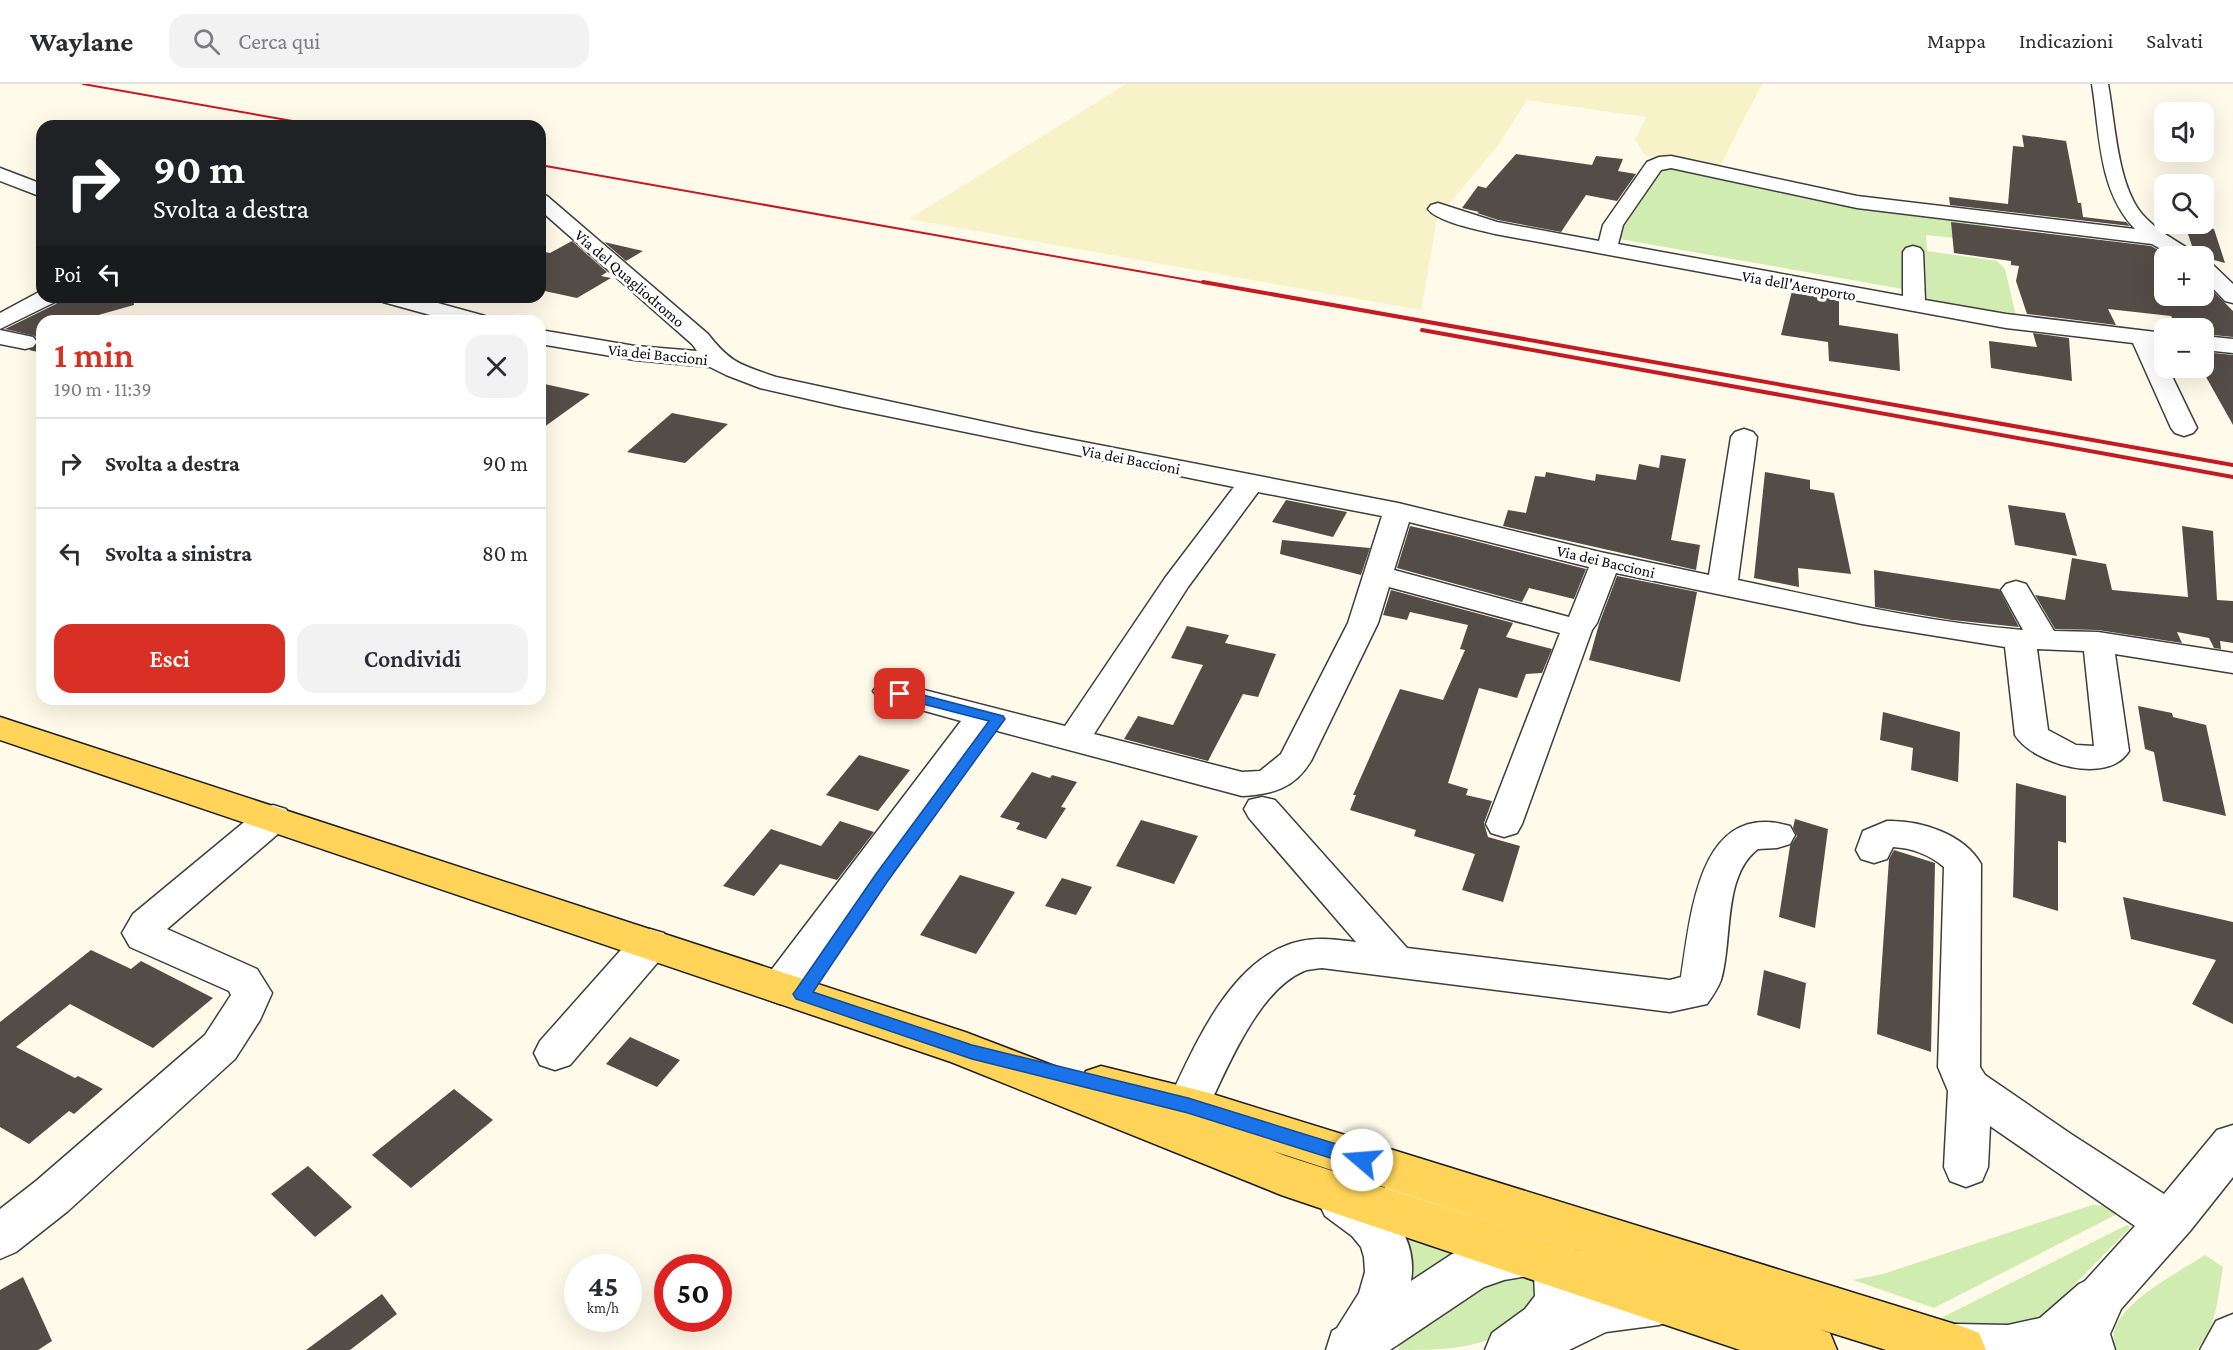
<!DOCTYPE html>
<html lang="it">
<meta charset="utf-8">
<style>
:root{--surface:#fff;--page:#f2f2f3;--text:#2b2b33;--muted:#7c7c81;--line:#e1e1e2;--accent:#d93025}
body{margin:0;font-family:"Crimson Pro",serif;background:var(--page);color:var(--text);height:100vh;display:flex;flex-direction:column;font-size:22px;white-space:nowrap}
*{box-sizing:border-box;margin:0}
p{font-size:20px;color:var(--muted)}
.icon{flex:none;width:33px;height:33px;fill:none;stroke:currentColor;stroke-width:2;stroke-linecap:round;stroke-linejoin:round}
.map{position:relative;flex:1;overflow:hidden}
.side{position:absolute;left:36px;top:231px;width:510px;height:390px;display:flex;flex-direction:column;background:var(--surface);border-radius:18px;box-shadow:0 6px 24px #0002}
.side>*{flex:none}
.banner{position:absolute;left:36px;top:36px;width:510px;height:183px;border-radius:18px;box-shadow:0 6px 24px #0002;background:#202124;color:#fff;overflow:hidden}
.fabs{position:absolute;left:2154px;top:18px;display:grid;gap:12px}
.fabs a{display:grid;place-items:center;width:60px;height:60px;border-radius:12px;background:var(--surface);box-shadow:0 6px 24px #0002;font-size:30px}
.speed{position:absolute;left:564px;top:1170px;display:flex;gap:12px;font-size:30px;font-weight:700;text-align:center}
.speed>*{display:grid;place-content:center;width:78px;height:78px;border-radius:50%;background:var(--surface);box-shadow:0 6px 24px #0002;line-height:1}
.speed small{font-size:15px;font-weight:400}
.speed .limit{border:9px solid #d22;background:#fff;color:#111}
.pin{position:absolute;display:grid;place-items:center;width:51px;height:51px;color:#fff;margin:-26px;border-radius:12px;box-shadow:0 3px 9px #0006}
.me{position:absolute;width:66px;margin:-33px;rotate:288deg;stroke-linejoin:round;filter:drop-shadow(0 0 4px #0008)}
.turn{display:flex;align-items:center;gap:21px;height:126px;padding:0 18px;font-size:27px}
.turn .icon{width:78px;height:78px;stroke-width:2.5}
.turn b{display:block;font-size:42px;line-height:51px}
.then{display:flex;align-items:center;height:57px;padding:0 18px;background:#0003;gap:12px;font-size:22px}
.round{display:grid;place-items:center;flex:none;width:63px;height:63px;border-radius:18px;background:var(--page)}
.overview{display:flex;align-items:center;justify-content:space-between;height:102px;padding:0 18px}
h1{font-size:36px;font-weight:600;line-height:45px;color:var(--accent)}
.cta{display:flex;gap:12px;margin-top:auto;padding:12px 18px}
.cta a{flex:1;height:69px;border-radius:18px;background:var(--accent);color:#fff;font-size:24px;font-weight:600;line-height:69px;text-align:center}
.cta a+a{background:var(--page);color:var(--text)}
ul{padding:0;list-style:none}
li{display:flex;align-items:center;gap:18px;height:90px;padding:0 18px;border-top:2px solid var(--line)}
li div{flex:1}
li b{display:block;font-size:22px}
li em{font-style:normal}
header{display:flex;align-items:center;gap:36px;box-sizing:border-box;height:84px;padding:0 30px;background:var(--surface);border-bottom:2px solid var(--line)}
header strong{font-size:28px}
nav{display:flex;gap:33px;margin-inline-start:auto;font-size:21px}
.search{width:420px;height:54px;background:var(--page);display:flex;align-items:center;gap:15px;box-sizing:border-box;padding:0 21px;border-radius:18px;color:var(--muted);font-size:22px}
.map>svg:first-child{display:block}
</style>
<header>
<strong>Waylane</strong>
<div class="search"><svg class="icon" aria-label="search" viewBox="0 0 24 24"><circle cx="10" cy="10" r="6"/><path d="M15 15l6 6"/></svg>Cerca qui</div>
<nav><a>Mappa</a><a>Indicazioni</a><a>Salvati</a></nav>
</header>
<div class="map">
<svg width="2233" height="1266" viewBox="0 0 2233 1266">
<rect width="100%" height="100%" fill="#fffae9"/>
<path fill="#f7f2c7" d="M1126 0H1762L1720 82 1646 72 1635 56 1646 33 1527 16 1496 64 1437 134 1421 226 909 135Z"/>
<g fill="#d0ecb0">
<path d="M1669 80 1973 134 1987 142 1991 158 1926 151 1927 167 1997 177 2005 185 2016 232 1929 218 1922 209 1914 207 1614 154 1658 88Z"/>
<path d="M2092 1121 2105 1122 2119 1129 1934 1224 1853 1196 1883 1190Z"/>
<path d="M2127 1141 2131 1143 2032 1244H1942L1943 1233Z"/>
<path d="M1396 1150 1461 1172 1399 1211Z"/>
<path d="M2205 1171 2223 1183C2218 1211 2217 1245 2196 1266H2114C2114 1260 2113 1253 2114 1247 2123 1216 2179 1188 2205 1171Z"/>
<path d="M1506 1192 1533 1193 1544 1206C1532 1219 1521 1237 1507 1247 1476 1266 1434 1266 1398 1266L1401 1257 1483 1200Z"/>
</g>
<g fill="#544c47">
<path d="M2022 51 2066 57 2078 119H2081L2083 133 2126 138 2130 142 1950 121 1949 113 2008 120 2013 62 2024 63Z"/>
<path d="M1516 70 1592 81 1596 72 1623 75 1618 87 1636 90 1617 117 1586 111 1561 148 1498 136 1477 129 1479 128 1462 124 1478 102 1486 104Z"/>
<path d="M1951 138 2151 162 2169 172H2164V212H2204V198L2233 227V253L2204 250V244H2179L2171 232 2108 225 2116 241 2027 230 2016 197 2019 182 2011 181V177L1954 169Z"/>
<path d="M2185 141 2214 145 2225 179 2199 172 2193 165Z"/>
<path d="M572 157 607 188 601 192 611 194 577 214 540 206V167L550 169Z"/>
<path d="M604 158 643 167 626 177Z"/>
<path d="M1792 207 1839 216V241L1898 250 1900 287 1829 277 1828 258 1781 251Z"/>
<path d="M60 213H133L134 221 77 237H42V269L29 266 39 259 35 252 5 245 56 220Z"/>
<path d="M2033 249 2069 254 2072 297 1991 284 1989 257 2037 263Z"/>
<path d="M2204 268 2233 271V341L2201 284H2204Z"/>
<path d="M540 299 590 310 540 346Z"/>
<path d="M672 329 728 340 685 379 627 368Z"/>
<path d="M1661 371 1686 375 1671 456 1700 461 1696 486 1503 442 1508 426 1526 429 1535 392 1545 393 1546 388 1595 397 1596 390 1636 396 1639 380 1659 384Z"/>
<path d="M1765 388 1810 396V405L1834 409 1851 490 1798 484 1799 503 1754 494Z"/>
<path d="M1286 416 1342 427 1347 428 1333 453 1272 438Z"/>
<path d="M2008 421 2065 429 2077 472 2015 461Z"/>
<path d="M1410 442 1455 452 1586 485 1574 515 1529 504 1522 518 1397 484Z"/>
<path d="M2182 442 2213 447 2217 516 2233 517V559L2220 557 2221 565 2214 564 2209 554 2177 548 2182 559 2098 546 2055 545 2035 511 2065 516 2072 474 2106 480 2112 506 2188 513Z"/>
<path d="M1282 456 1370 464 1361 491 1280 470Z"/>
<path d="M1874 486 1999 505 2019 543 1952 536 1875 523Z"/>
<path d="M1617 492 1697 508 1680 598 1589 576 1599 540Z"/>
<path d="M1391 506 1513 539 1506 553 1552 565 1542 589 1526 590 1517 614 1479 604 1448 699 1468 705 1466 711 1492 717 1484 739 1488 753 1520 762 1503 818 1462 806 1475 770 1414 752 1416 746 1350 726 1356 711H1353L1400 605 1443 616 1465 566 1460 565 1468 541 1410 528 1407 536 1383 531Z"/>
<path d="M1187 542 1229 551 1225 559 1276 570 1258 613 1243 610 1208 677 1124 655 1138 632 1173 641 1203 581 1171 574Z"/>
<path d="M2138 622 2172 629 2173 633 2206 641 2226 732 2163 717 2154 668 2145 665Z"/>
<path d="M1883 628 1960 648 1958 698 1911 686 1913 664 1880 656Z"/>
<path d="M859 671 910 686 878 727 826 711Z"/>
<path d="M1032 688 1050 694 1052 691 1077 698 1061 723 1066 724 1046 755 1016 745 1020 739 1000 733Z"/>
<path d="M2016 699 2066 712V759L2058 757V827L2013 813Z"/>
<path d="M1795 735 1828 745 1815 844 1779 833 1790 762 1797 752 1793 744Z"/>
<path d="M1141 736 1198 752 1174 800 1116 782Z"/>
<path d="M840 737 874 748 837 796 780 780 754 812 723 802 771 745 821 762Z"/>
<path d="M1894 766 1935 779 1931 968 1877 950 1889 775Z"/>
<path d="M960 791 1015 808 976 870 920 851Z"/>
<path d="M1062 794 1092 803 1076 831 1045 822Z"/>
<path d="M2123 813 2233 838V940L2192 920 2216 876 2131 855Z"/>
<path d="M91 866 131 885 141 877 213 914 153 964 70 920 16 963 75 994 78 992 103 1005 74 1030 69 1027 29 1060 0 1043V938Z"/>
<path d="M1764 886 1806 899 1800 945 1757 931Z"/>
<path d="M630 953 680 976 657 1003 606 980Z"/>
<path d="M454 1005 493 1036 411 1104 372 1071Z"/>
<path d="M308 1082 352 1123 315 1153 271 1110Z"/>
<path d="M23 1193 52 1257 38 1266H0V1206Z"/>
<path d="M382 1210 397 1230 350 1266H306Z"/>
</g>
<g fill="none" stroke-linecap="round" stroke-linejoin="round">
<g stroke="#3e3e3e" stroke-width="3">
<g id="minor">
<path d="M2092 0H2108C2115 37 2117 100 2142 130 2156 146 2176 157 2194 168L2197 172H2173L2152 160 1857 124 1671 84 1661 86 1623 141 1618 160 1903 212V168L1906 164 1913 162 1920 164 1923 168 1925 216 2006 230 2164 249V263L2157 262 2164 277V284H2168L2197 344 2193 349 2184 352 2175 349 2171 344 2133 259 2006 244 1495 150C1479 146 1437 138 1428 125L1431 121 1438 119 1497 138 1599 157 1603 141 1647 78 1659 73 1671 72 1857 112 2135 145C2098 107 2100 49 2092 0Z"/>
<path d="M0 84 42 100V113L0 97Z"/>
<path d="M540 110 547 112 708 250C731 280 742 281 776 293L1032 348 1398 419 1600 468 1709 491 1731 353 1735 348 1744 345 1753 348 1757 353 1738 496C1832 516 1927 539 2023 546L2001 506 2006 500 2016 497 2026 500 2054 547 2098 548 2233 569V589L2115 570 2129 667C2108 702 2033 680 2015 651L2005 563 1862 540 1616 489 1597 539 1592 546 1522 740 1517 749 1504 753 1491 749 1486 740 1560 549 1389 503 1378 539 1311 677C1294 705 1273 710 1242 712L990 645 794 915 780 920 766 915 760 904 766 893 961 637 878 614 873 607 878 600 889 597 1065 642 1165 494 1234 403 843 323 760 304 726 291 710 283 635 276 540 260V246L635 262 697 267 692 260 540 126ZM1258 408 1382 432 1348 539 1281 670 1260 687 1242 688 1094 650 1188 503ZM1409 438 1589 483 1569 533 1394 486ZM2037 565 2084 567 2094 662 2076 661 2048 646Z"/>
<path d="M2204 177 2211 179 2233 200V219L2225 217 2204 195Z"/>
<path d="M39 208H42V213H58L55 218 0 245V229Z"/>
<path d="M380 213H416L485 232 488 237H452L383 218Z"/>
<path d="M0 246 33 253 37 258 33 263 25 265 0 260Z"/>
<path d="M2204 252 2233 255V269L2204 266Z"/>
<path d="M1262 713 1275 716 1407 864 1670 896 1681 893C1691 832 1698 715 1790 742L1795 751 1790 760 1777 764 1758 765C1722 792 1733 857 1721 896 1718 904 1712 913 1707 920L1670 928 1322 884C1316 885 1309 885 1304 887 1256 907 1224 992 1203 1035L1188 1041 1173 1035 1166 1022C1194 964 1230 872 1301 857 1320 853 1337 856 1356 858L1249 734 1244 725 1249 716Z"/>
<path d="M273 721 286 725 291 734 286 743 167 845 257 885 272 909 260 936 235 975 68 1127 16 1168 0 1175V1125L36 1097 205 951 231 911 229 907 130 863 122 849 133 830 260 725Z"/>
<path d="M1887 737C1921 736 1964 750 1981 780L1980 983 1985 991 2071 1050 2164 1110 2217 1046 2233 1041V1093L2190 1147 2121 1225 2110 1250 2115 1266H1932L1938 1247 1956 1240 2008 1241 2040 1234 2079 1200 2085 1197 2135 1142 1990 1042 1988 1083 1982 1097 1966 1103 1950 1097 1944 1083 1948 1007 1938 983 1944 783C1930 771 1912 764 1893 763L1887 775 1874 779 1861 775 1856 766 1863 747Z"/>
<path d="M650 845 664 849 669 860 664 871 570 981 555 986 540 981 534 969 540 957 636 849Z"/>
<path d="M1405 1089 1491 1118 1564 1152C1581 1167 1581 1188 1583 1210L1602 1202 1659 1195 1676 1202 1683 1218 1676 1234 1659 1241 1606 1248 1569 1266H1485L1492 1249 1525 1225 1535 1212 1534 1191 1504 1196 1484 1203 1390 1266H1326L1332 1247 1337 1244 1359 1209 1365 1188 1364 1173 1361 1163 1352 1152 1325 1132 1318 1117 1325 1102 1341 1096C1382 1112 1419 1149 1411 1197L1452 1170 1482 1159 1463 1150 1389 1125 1382 1110 1389 1095Z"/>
<path d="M2233 1230V1266H2200L2216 1237Z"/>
</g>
</g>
<g stroke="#1c1c1c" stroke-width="3">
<path id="major" d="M0 633 965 948 1083 993 1086 987 1101 982 1206 1008 1961 1242 1979 1249 1986 1266H1886L1819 1245 1830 1249 1837 1266H1740L1281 1111 951 978 0 656ZM1273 1067 1587 1169 1286 1072Z"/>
</g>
<use href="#minor" fill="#fff" fill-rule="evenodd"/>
<use href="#major" fill="#ffd459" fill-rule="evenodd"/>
<g stroke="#c41a24" stroke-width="2">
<path d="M83 0 321 42"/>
<path d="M540 81 1211 200"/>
</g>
<g stroke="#c41a24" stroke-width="4">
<path d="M1203 198 2233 381"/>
<path d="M1422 246 2233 393"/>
</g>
</g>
<path fill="#1a73e8" stroke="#114b97" stroke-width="1.5" d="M900 605 1003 632 1005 635 887 798 813 908 972 961 1188 1014 1362 1068 1368 1070 1371 1076 1368 1082 1362 1084 1188 1029 972 975 796 915 793 910 796 906 876 790 989 637 896 613 894 610Z"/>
<g text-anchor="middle" stroke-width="6" stroke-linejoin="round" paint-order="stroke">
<g font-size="16" fill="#0b0b0b" stroke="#fff">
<text transform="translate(630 194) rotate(41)" y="6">Via del Quagliodromo</text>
<text transform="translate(1799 201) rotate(10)" y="6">Via dell'Aeroporto</text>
<text transform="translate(658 270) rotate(6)" y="6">Via dei Baccioni</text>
<text transform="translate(1131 375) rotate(11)" y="6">Via dei Baccioni</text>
<text transform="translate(1606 477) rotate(13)" y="6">Via dei Baccioni</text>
</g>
</g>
</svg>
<div class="fabs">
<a><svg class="icon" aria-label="sound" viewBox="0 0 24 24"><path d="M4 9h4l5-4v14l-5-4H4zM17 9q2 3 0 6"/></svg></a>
<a><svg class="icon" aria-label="search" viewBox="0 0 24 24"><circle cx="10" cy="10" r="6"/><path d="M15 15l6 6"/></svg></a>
<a>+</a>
<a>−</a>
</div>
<div class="speed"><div>45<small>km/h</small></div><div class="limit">50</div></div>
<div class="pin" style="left:900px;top:610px;background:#d93025"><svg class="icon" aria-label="arrive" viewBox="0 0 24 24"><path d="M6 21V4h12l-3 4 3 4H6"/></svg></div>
<svg class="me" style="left:1362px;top:1076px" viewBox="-20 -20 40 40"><circle r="19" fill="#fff"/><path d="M0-13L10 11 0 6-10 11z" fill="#1a73e8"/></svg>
<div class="banner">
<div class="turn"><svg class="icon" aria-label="right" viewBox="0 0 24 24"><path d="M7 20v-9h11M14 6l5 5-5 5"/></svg><div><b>90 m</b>Svolta a destra</div></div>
<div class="then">Poi<svg class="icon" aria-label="left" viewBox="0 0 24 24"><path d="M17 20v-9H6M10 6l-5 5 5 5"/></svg></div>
</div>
<section class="side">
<div class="overview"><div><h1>1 min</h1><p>190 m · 11:39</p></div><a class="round"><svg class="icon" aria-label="close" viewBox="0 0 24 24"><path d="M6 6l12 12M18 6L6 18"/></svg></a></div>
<ul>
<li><svg class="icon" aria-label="right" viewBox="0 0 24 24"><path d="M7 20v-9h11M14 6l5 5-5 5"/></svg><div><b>Svolta a destra</b></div><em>90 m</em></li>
<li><svg class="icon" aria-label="left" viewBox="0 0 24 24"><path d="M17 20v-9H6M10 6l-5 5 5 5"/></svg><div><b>Svolta a sinistra</b></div><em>80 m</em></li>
</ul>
<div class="cta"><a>Esci</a><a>Condividi</a></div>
</section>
</div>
